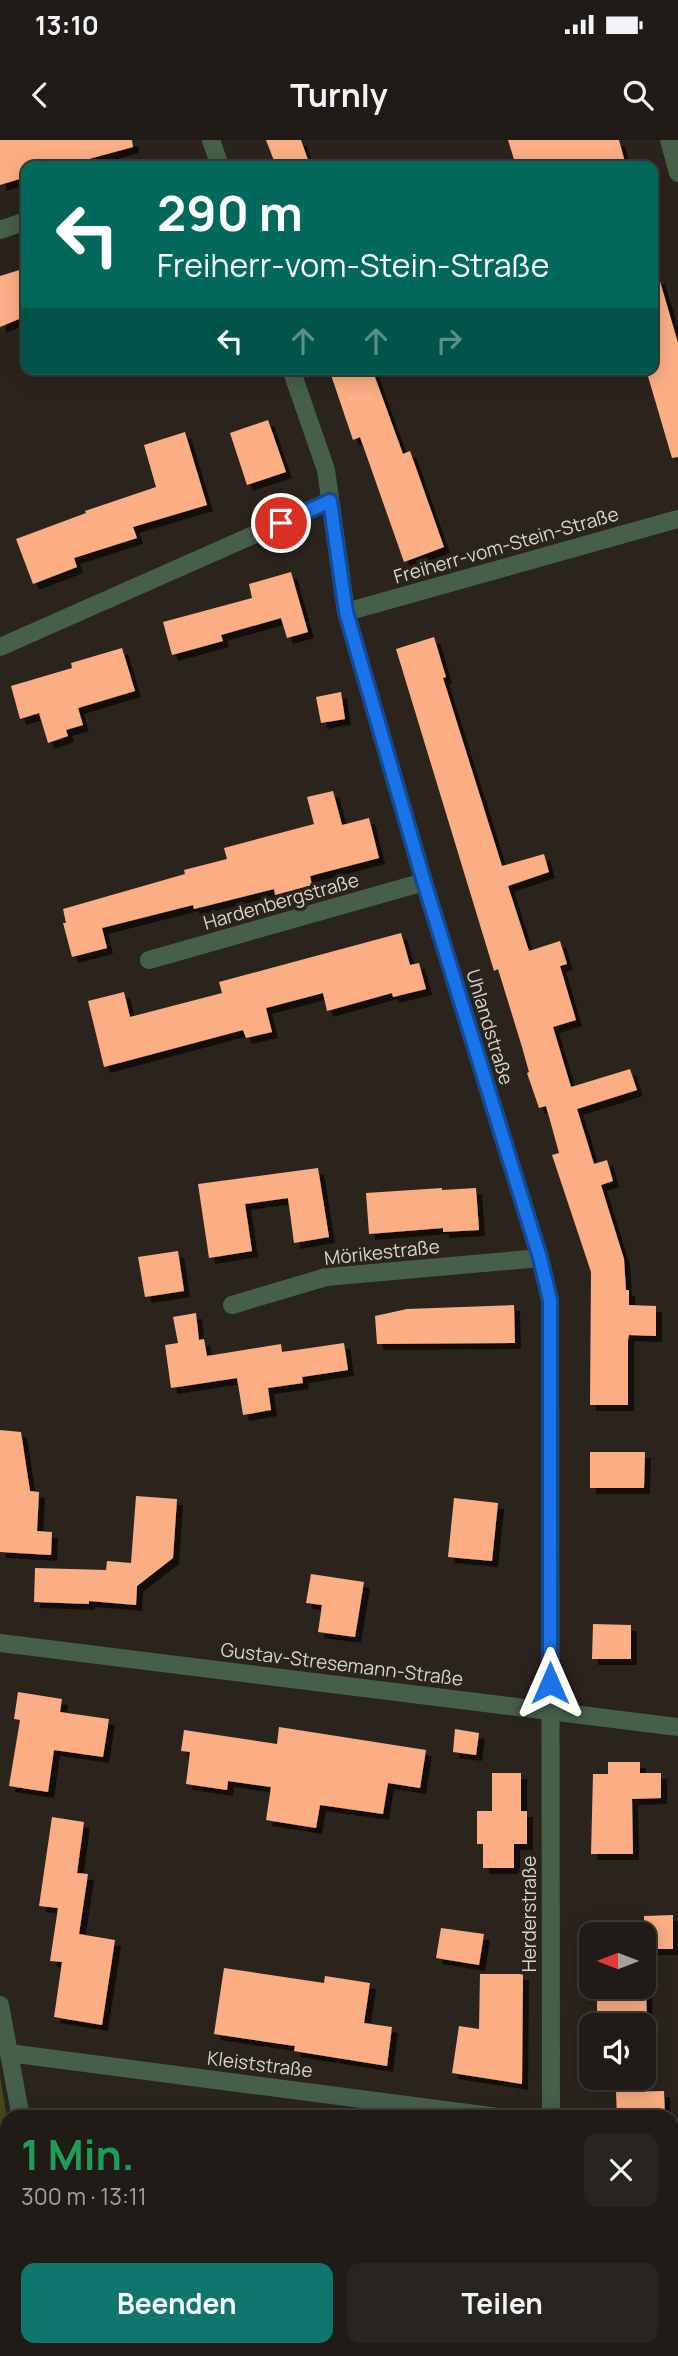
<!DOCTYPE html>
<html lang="de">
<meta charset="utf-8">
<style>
:root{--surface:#201b16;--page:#28241f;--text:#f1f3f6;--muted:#a2a1a1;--line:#3d3935;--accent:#0f766e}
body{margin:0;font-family:Manrope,sans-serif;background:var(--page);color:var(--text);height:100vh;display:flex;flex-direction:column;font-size:26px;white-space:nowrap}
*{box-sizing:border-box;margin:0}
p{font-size:23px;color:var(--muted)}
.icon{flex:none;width:38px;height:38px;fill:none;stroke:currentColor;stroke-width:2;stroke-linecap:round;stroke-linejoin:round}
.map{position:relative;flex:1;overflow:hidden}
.sheet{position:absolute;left:0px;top:1970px;width:679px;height:247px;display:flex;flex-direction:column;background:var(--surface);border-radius:21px 21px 0 0;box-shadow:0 4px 18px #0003,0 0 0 2px var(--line)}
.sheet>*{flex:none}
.hud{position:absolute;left:21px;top:21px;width:637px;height:214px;border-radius:14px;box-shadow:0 4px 18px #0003,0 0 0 2px var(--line);background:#00695c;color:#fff;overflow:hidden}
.needle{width:46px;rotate:270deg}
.buttons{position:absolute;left:579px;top:1782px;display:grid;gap:14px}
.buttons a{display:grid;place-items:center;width:77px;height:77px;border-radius:14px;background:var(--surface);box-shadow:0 4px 18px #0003,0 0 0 2px var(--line);font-size:35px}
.pin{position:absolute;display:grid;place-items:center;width:60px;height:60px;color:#fff;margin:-30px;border:4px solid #fff;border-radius:50%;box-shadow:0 2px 7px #0007}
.me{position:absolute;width:77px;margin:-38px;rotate:0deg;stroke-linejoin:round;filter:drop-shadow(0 0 5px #0008)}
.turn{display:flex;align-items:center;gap:24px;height:147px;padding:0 21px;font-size:32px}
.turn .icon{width:91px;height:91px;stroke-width:2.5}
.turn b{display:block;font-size:49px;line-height:60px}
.lanes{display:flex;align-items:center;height:66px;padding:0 21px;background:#0003;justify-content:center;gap:35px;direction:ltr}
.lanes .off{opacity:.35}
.round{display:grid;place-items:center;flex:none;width:74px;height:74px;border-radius:14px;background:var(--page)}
.summary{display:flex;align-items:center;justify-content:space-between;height:119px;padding:0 21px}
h1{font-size:42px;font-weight:700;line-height:52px;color:#1e9e55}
.button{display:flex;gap:14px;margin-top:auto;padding:14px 21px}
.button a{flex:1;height:80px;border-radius:14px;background:var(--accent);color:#fff;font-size:28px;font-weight:700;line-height:80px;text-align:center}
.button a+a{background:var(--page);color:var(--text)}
.status{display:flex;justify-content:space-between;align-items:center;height:49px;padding:0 35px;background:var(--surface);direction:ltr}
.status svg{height:19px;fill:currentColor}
header{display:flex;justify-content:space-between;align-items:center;height:91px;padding:0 21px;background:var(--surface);font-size:32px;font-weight:700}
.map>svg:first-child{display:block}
</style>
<div class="status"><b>13:10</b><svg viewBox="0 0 49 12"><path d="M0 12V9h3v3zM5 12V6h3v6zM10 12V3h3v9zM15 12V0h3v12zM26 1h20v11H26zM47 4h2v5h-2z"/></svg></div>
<header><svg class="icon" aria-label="back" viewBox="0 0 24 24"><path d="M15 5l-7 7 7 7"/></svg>Turnly<svg class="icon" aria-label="search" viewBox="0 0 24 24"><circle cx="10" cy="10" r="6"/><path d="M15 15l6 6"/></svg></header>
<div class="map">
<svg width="678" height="2216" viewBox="0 0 678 2216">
<defs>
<filter id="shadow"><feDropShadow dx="6" dy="6" stdDeviation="0" flood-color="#0009"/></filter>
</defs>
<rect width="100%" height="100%" fill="#2a241d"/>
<path fill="#434a15" d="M0 1937 7 1977V2210H46L45 2216H0Z"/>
<g fill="#fbae84" filter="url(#shadow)">
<path d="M0 0H132L133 7 63 26H26V37L0 45Z"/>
<path d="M266 0H301L310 26H276Z"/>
<path d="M508 0H619L626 26H516Z"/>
<path d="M26 128V176L0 187V136Z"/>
<path d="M659 138 678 203V317L672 318 647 233 653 231V139Z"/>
<path d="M329 229H372L403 314 410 311 444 407 404 422 360 297 353 300Z"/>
<path d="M268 280 286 332 247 345 230 293Z"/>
<path d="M185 292 207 365 133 387 137 398 74 418 77 427 33 444 16 399 86 373 85 371 156 347 144 305Z"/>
<path d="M291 432 308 492 287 498 281 478 221 495 223 501 172 515 163 482 252 458 249 444Z"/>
<path d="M434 497 446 537 443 538 502 726 544 714 549 732 508 746 529 811 560 801 567 824 560 826 576 880 553 887 571 947 630 929 637 950 577 969 594 1024 607 1020 613 1041 601 1045 624 1119 626 1150H629V1165L656 1166V1196L629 1195 628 1200V1265H590L591 1132 552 1015 559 1013 546 966 539 968 527 933 529 932 522 907 498 829 494 831 396 509Z"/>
<path d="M122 508 135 551 78 568 83 585 66 590 68 596 48 603 39 573 20 579 11 546 72 528 71 523Z"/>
<path d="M341 552 345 579 321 583 316 557Z"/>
<path d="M333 651 342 685 369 678 379 718 310 736 312 745 275 755 274 749 194 769 193 765 102 788 107 808 72 817 63 783H66L63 769 185 734 184 730 227 719 224 708 314 684 307 657Z"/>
<path d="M401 793 410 825 419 823 426 849 393 857 392 853 327 871 323 853 266 868 272 892 246 898 243 890 104 927 88 861 124 852 130 877 222 853 219 842Z"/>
<path d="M318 1028 329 1097 294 1103 288 1058 245 1064 252 1111 209 1118 198 1044Z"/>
<path d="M442 1048V1050L476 1048 479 1090 443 1092V1088L369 1094 366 1053Z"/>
<path d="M178 1111 184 1151 145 1157 138 1117Z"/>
<path d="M514 1165 515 1203 377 1204 375 1176 407 1169Z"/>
<path d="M196 1173 199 1200 204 1199 207 1216 281 1204 282 1212 344 1203 348 1230 302 1237 303 1243 268 1248 271 1270 243 1275 237 1238 171 1248 165 1205 178 1203 173 1177Z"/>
<path d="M0 1290 21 1292 30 1351 39 1352 37 1391 52 1392 51 1415 0 1412Z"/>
<path d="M590 1312H645L644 1348H590Z"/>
<path d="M136 1356 177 1359 173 1418 137 1446 136 1465 89 1461V1464L34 1462 35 1428 106 1430 107 1421 131 1423Z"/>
<path d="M454 1358 498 1363 492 1421 448 1417Z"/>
<path d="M311 1434 364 1442 355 1497 318 1492 322 1465 306 1463Z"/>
<path d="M593 1484 631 1485V1519H592Z"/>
<path d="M18 1552 62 1559 60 1572 109 1579 103 1617 54 1610 48 1652 9 1646 20 1580 14 1579Z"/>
<path d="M279 1587 426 1610 420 1648 388 1643 383 1674 320 1665 316 1688 266 1680 271 1647 228 1641 227 1650 186 1644 190 1612 181 1611 184 1590 277 1604Z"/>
<path d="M455 1589 479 1593 476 1615 453 1612Z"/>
<path d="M608 1622H640V1633H661V1658L632 1659 633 1714H591L593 1634H608Z"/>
<path d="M492 1633H521V1671H527V1704H514V1728H483V1704H477V1671H492Z"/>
<path d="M52 1677 84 1682 77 1733 88 1734 79 1794 115 1800 102 1885 54 1877 62 1822 50 1821 58 1768 39 1766Z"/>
<path d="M673 1775V1809H644V1776Z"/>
<path d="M441 1788 484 1794 479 1825 436 1818Z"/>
<path d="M224 1828 324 1843 325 1836 370 1843 364 1883 392 1887 387 1926 294 1911 295 1906 214 1894Z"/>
<path d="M480 1834H523L522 1944 452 1933 459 1886 479 1889Z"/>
<path d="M597 1846H646L647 1885H597Z"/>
<path d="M664 1951 665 1978H617L616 1952Z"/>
</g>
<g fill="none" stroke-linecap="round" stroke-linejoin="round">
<g stroke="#455f49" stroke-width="18">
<path d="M211 0 220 26"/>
<path d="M669 0 678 33"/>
<path d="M0 90 26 81"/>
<path d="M291 229 326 330 346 472 424 742 540 1118 550 1160 551 1978"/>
<path d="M346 472 678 379"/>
<path d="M0 507 330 361"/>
<path d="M149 820 424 742"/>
<path d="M232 1165 326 1137 540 1118"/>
<path d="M0 1503 678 1587"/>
<path d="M0 1865 21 1978"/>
<path d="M9 1913 506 1978"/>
<path d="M69 2210 70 2216"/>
</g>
</g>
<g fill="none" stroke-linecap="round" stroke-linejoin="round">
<g stroke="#114b97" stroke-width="18">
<path id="route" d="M281 383 330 361 346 472 424 742 540 1118 550 1160V1543"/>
</g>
<use href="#route" stroke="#1a73e8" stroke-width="12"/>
</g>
<g text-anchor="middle" stroke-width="7" stroke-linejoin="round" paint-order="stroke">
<g font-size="19" fill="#d7d4cf" stroke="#2a241d">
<text transform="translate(506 405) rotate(-16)" y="7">Freiherr-vom-Stein-Straße</text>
<text transform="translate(281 761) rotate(-16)" y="7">Hardenbergstraße</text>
<text transform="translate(490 887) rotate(73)" y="7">Uhlandstraße</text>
<text transform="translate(382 1112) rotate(-6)" y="7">Mörikestraße</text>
<text transform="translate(342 1524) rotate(7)" y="7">Gustav-Stresemann-Straße</text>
<text transform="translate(529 1774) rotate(-90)" y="7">Herderstraße</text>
<text transform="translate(260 1924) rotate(7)" y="7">Kleiststraße</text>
</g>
</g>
</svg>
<div class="buttons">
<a><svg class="needle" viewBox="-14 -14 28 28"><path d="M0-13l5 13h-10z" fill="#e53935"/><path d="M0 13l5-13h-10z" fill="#a2a1a1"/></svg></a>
<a><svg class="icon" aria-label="sound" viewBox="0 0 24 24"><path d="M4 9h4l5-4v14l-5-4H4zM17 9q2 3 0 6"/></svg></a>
</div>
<div class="pin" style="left:281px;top:383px;background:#d93025"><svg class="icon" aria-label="arrive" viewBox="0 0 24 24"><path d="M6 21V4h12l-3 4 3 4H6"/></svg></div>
<svg class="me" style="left:550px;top:1543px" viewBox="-20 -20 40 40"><path d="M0-17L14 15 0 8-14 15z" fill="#1a73e8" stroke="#fff" stroke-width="4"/></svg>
<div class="hud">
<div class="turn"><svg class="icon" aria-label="left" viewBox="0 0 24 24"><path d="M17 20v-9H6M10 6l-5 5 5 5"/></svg><div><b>290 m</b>Freiherr-vom-Stein-Straße</div></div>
<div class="lanes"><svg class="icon" aria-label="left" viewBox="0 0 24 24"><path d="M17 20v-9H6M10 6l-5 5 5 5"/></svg><svg class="icon off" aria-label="ahead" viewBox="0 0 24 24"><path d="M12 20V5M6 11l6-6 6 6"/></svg><svg class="icon off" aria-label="ahead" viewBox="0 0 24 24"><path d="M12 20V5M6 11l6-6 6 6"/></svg><svg class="icon off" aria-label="right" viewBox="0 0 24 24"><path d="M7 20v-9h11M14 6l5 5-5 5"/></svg></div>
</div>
<section class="sheet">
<div class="summary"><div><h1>1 Min.</h1><p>300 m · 13:11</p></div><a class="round"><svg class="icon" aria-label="close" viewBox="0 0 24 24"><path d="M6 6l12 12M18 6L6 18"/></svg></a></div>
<div class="button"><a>Beenden</a><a>Teilen</a></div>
</section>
</div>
